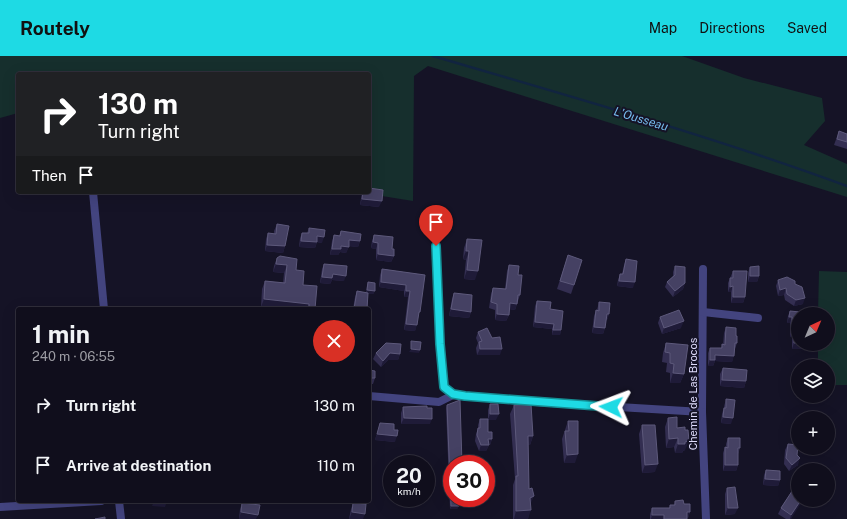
<!DOCTYPE html>
<meta charset="utf-8">
<style>
:root{--surface:#100e1c;--page:#1e1c29;--text:#f1f3f6;--muted:#9c9ca3;--line:#302e3b;--accent:#1edae4}
body{margin:0;font-family:"Public Sans",sans-serif;background:var(--page);color:var(--text);height:100vh;display:flex;flex-direction:column;font-size:15px;white-space:nowrap}
*{box-sizing:border-box;margin:0}
p{font-size:13px;color:var(--muted)}
.icon{flex:none;width:22px;height:22px;fill:none;stroke:currentColor;stroke-width:2;stroke-linecap:round;stroke-linejoin:round}
.map{position:relative;flex:1;overflow:hidden}
.drawer{position:absolute;left:16px;top:251px;width:355px;height:196px;display:flex;flex-direction:column;background:var(--surface);border-radius:4px;box-shadow:0 4px 16px #0002,0 0 0 1px var(--line)}
.drawer>*{flex:none}
.banner{position:absolute;left:16px;top:16px;width:355px;height:122px;border-radius:4px;box-shadow:0 4px 16px #0002,0 0 0 1px var(--line);background:#202124;color:#fff;overflow:hidden}
.needle{width:26px;rotate:44deg}
.buttons{position:absolute;left:791px;top:251px;display:grid;gap:8px}
.buttons a{display:grid;place-items:center;width:44px;height:44px;border-radius:50%;background:var(--surface);box-shadow:0 4px 16px #0002,0 0 0 1px var(--line);font-size:20px}
.speed{position:absolute;left:383px;top:399px;display:flex;gap:8px;font-size:20px;font-weight:700;text-align:center}
.speed>*{display:grid;place-content:center;width:52px;height:52px;border-radius:50%;background:var(--surface);box-shadow:0 4px 16px #0002,0 0 0 1px var(--line);line-height:1}
.speed small{font-size:10px;font-weight:400}
.speed .limit{border:6px solid #d22;background:#fff;color:#111}
.pin{position:absolute;display:grid;place-items:center;width:34px;height:34px;color:#fff;margin:-41px -17px;border-radius:50% 50% 50% 0;rotate:-45deg;box-shadow:0 0 4px #0007}
.pin .icon{rotate:45deg}
.me{position:absolute;width:44px;margin:-22px;rotate:273deg;stroke-linejoin:round;filter:drop-shadow(0 0 3px #0008)}
.turn{display:flex;align-items:center;gap:14px;height:84px;padding:0 16px;font-size:18px}
.turn .icon{width:52px;height:52px;stroke-width:2.5}
.turn b{display:block;font-size:28px;line-height:34px}
.then{display:flex;align-items:center;height:38px;padding:0 16px;background:#0003;gap:8px;font-size:15px}
.round{display:grid;place-items:center;flex:none;width:42px;height:42px;border-radius:21px;background:var(--page)}
.headline{display:flex;align-items:center;justify-content:space-between;height:68px;padding:0 16px}
h1{font-size:24px;font-weight:700;line-height:30px}
ul{padding:0;list-style:none}
li{display:flex;align-items:center;gap:12px;height:60px;padding:0 16px}
li div{flex:1}
li b{display:block;font-size:15px}
li em{font-style:normal}
header{display:flex;align-items:center;gap:24px;box-sizing:border-box;height:56px;padding:0 20px;background:var(--accent);color:#111}
header strong{font-size:19px}
nav{display:flex;gap:22px;margin-inline-start:auto;font-size:14px}
.map>svg:first-child{display:block}
</style>
<header>
<strong>Routely</strong>
<nav><a>Map</a><a>Directions</a><a>Saved</a></nav>
</header>
<div class="map">
<svg width="847" height="463" viewBox="0 0 847 463">
<rect width="100%" height="100%" fill="#151326"/>
<g fill="#162f2d">
<path d="M0 0H682L744 22 822 42 825 65 804 89 847 108V141L428 10 414 20 413 145 357 136H369V18H18V57L0 62Z"/>
<path d="M819 215 847 216V329H828V310H818V288H828V258H818Z"/>
</g>
<g fill="none" stroke-linecap="round" stroke-linejoin="round">
<path stroke="#112440" stroke-width="2.5" d="M433 0C572 41 711 80 847 130"/>
<g stroke="#43447f" stroke-width="8">
<path d="M93 136 104 253"/>
<path d="M436 190 440 288 444 331 453 339"/>
<path d="M703 213 702 356 706 463"/>
<path d="M703 256 758 262"/>
<path d="M369 340 439 346 453 339 535 346 702 356"/>
<path d="M119 445 121 463"/>
<path d="M0 451 101 445"/>
</g>
</g>
<g fill="#332e51">
<path d="M839 75 847 78V93L834 89Z"/>
<path d="M362 136H369L379 151 360 149Z"/>
<path d="M277 168 285 190 283 197 265 195 266 183 268 177 274 178V175Z"/>
<path d="M309 172 322 187 317 186 315 192 299 191 300 182 302 177H307Z"/>
<path d="M341 175 360 185 358 191 349 190 346 197 340 196 338 199H330L332 185 334 179 339 180Z"/>
<path d="M374 179 392 193 394 200 391 206 376 204V193L371 192 372 185Z"/>
<path d="M467 183 475 224 464 223 466 204 463 203 464 192Z"/>
<path d="M568 199 574 229 571 238 557 233Z"/>
<path d="M277 202 296 214 303 229 315 253H277L261 251 262 233 265 225 283 227 284 217 273 216 274 210Z"/>
<path d="M626 203 633 232 617 230 618 224 620 218H622L624 209Z"/>
<path d="M324 208 344 225 332 224 330 228 320 227 322 213Z"/>
<path d="M509 209 518 219 520 239 515 254 509 253V259L506 265 495 264V254L489 252 491 238 493 232 505 233 507 215Z"/>
<path d="M675 210 685 227 683 233 673 241 665 231 667 226 673 220V216Z"/>
<path d="M750 211 759 220 757 226H748V217Z"/>
<path d="M382 213 425 219 418 262 415 275 404 274 408 241H404V235L379 231 380 219Z"/>
<path d="M733 215 745 241 743 247H731V236H728V227Z"/>
<path d="M778 224 795 228 803 248 794 250 785 244 784 239 778 240 776 230Z"/>
<path d="M368 226 375 235 373 238H368L367 253H353L355 241 357 235 366 237 367 229Z"/>
<path d="M454 237 471 256 469 262 449 260 452 243Z"/>
<path d="M537 245 550 253 561 274 560 279H552V273L533 271 535 250Z"/>
<path d="M599 246 609 258 607 264H606L605 272 603 278 592 277 594 260 596 254H597Z"/>
<path d="M790 255 798 258V288L808 293H792V281H790V267H787L788 260Z"/>
<path d="M660 261 681 272 662 278 658 267Z"/>
<path d="M726 271 736 280 737 287 735 293 732 306 715 305 713 310H708V297L710 292H721L722 288 723 289 724 277Z"/>
<path d="M478 276 500 299H477L476 292 478 287 476 282Z"/>
<path d="M666 287 684 318 680 327H670V317L666 316 667 307 662 306 663 297Z"/>
<path d="M376 297 400 298 398 304H388L381 311 373 303Z"/>
<path d="M723 312 746 325 744 332 720 330V318Z"/>
<path d="M369 314 375 322 373 328H369Z"/>
<path d="M726 343 731 368 721 367 722 358Z"/>
<path d="M490 348 496 364H488V376L492 383 490 389H489L486 395H479L475 385 476 378 478 372V369L480 363H488V354Z"/>
<path d="M447 349 462 449H459L457 453H450L446 352Z"/>
<path d="M514 349 533 380 530 389H528L529 433 530 448 528 463H513V429L515 423 510 358Z"/>
<path d="M403 351 427 352 430 368H401V357Z"/>
<path d="M668 362 677 372 685 374V394L683 395 682 397H675L674 391 666 392 665 371Z"/>
<path d="M568 365 575 407H564L562 383Z"/>
<path d="M380 367 394 374 395 386 375 384Z"/>
<path d="M642 369 655 416 642 417 639 378Z"/>
<path d="M728 382 740 392 738 398V409L736 415H723V397L725 391H726V388Z"/>
<path d="M788 388 797 399 798 409 789 415 784 408 785 394Z"/>
<path d="M766 414 780 424 778 430 763 429 764 419Z"/>
<path d="M798 426 791 463H786L778 458 781 452Z"/>
<path d="M727 432 735 458 725 459V438Z"/>
<path d="M675 445 684 448 690 456 688 462H687V463H650V458L652 452H669L670 449H674Z"/>
<path d="M242 447 256 463H239L240 453Z"/>
<path d="M353 447 363 463H349L351 453Z"/>
</g>
<g fill="#1f1b38">
<path d="M362 143 382 145 379 151 360 149Z"/>
<path d="M317 180 324 181 322 187 315 186Z"/>
<path d="M349 184 360 185 358 191 347 190Z"/>
<path d="M301 185 317 186 315 192 299 191Z"/>
<path d="M373 186 378 187 376 193 371 192Z"/>
<path d="M267 189 285 190 283 197 265 195Z"/>
<path d="M341 190 349 191 346 197 340 196 338 199H330L332 193Z"/>
<path d="M466 195H469L466 204 463 203Z"/>
<path d="M378 198 394 200 391 206 376 204Z"/>
<path d="M276 208 287 209 284 217 273 216Z"/>
<path d="M467 214 478 215 475 224 464 223Z"/>
<path d="M333 218 346 220 344 225 332 224 330 228 320 227 322 221Z"/>
<path d="M750 220H759L757 226H748Z"/>
<path d="M619 225 635 226 633 232 617 230Z"/>
<path d="M381 226 406 229 404 235 379 231Z"/>
<path d="M685 227 683 233 673 241 675 235Z"/>
<path d="M733 230 731 236H728L730 231Z"/>
<path d="M786 232 784 239 778 240 780 234Z"/>
<path d="M367 234 375 235 373 238H366Z"/>
<path d="M406 235H410L408 241H404Z"/>
<path d="M733 241H745L743 247H731Z"/>
<path d="M805 242 803 248 794 250 796 244Z"/>
<path d="M264 243 309 248 307 253H277L261 251Z"/>
<path d="M510 247 517 248 515 254 508 253Z"/>
<path d="M451 253 471 256 469 262 449 260Z"/>
<path d="M497 258 509 259 506 265 495 264Z"/>
<path d="M607 258H609L607 264H605Z"/>
<path d="M789 261H792L790 267H787Z"/>
<path d="M684 265 681 272 662 278 664 272Z"/>
<path d="M535 266 554 268 552 273 533 271Z"/>
<path d="M406 268 417 269 415 275 404 274Z"/>
<path d="M594 271 605 272 603 278 592 277Z"/>
<path d="M553 274H561L560 279H552Z"/>
<path d="M792 275H794L792 281H790Z"/>
<path d="M794 287H798V288H810L808 293H792Z"/>
<path d="M411 293 420 294 419 297 409 296Z"/>
<path d="M480 293H502L500 299H477Z"/>
<path d="M390 297 400 298 398 304H388L381 311 383 305Z"/>
<path d="M715 299 734 300 732 306 715 305 713 310H708L710 304Z"/>
<path d="M673 317 684 318 680 327H670Z"/>
<path d="M722 324 746 325 744 332 720 330Z"/>
<path d="M490 358H499L496 364H488Z"/>
<path d="M723 361 733 362 731 368 721 367Z"/>
<path d="M404 362 432 363 430 368H401Z"/>
<path d="M377 378 397 380 395 386 375 384Z"/>
<path d="M528 380H533L530 389H524Z"/>
<path d="M678 382 674 391 666 392 669 383Z"/>
<path d="M488 383H492L490 389H489L486 395H479L481 389Z"/>
<path d="M689 385 685 394 683 395 682 397H675L678 388 685 386Z"/>
<path d="M738 392H740L738 398H735Z"/>
<path d="M578 398 575 407H564L567 399Z"/>
<path d="M800 402 798 409 789 415 792 409Z"/>
<path d="M658 408 655 416 642 417 645 409Z"/>
<path d="M725 409H738L736 415H723Z"/>
<path d="M765 423 780 424 778 430 763 429Z"/>
<path d="M534 440 530 449V442Z"/>
<path d="M801 444H803L791 463H790L791 459Z"/>
<path d="M154 445H167L165 451 152 450Z"/>
<path d="M458 446H464L462 449H457Z"/>
<path d="M451 450H459L457 453H450Z"/>
<path d="M728 452H738L735 458 725 459Z"/>
<path d="M531 454 528 463H514L516 455Z"/>
<path d="M241 456 258 459 256 463H239Z"/>
<path d="M352 456 365 458 363 463H349Z"/>
<path d="M687 456H690L688 462H685Z"/>
<path d="M652 459H664L663 463H651Z"/>
</g>
<g fill="#454163" stroke="#5d597b">
<path d="M839 75 847 78V86L837 83Z"/>
<path d="M369 132 383 134 382 145 362 143 363 136H369Z"/>
<path d="M277 168 289 170 285 190 267 189 268 177 276 178Z"/>
<path d="M309 172 325 174 324 181 317 180V186L301 185 302 177H309Z"/>
<path d="M341 175 361 178 360 185 349 184V191L341 190V193H332L334 179 340 180Z"/>
<path d="M374 179 393 181 392 193H394V200L378 198V187L373 186Z"/>
<path d="M467 183 482 184 478 215 467 214 469 195H466Z"/>
<path d="M568 199 582 204 574 229 560 225Z"/>
<path d="M280 200 297 203 296 214 304 215 303 229 317 230 315 253H309V248L264 243 265 225 285 227 287 209 276 208 277 202Z"/>
<path d="M626 203 637 205 635 226 619 225 620 218H623Z"/>
<path d="M324 208 347 210 346 220 333 218 332 222 322 221Z"/>
<path d="M509 209 519 210 518 219H522L520 239H518L517 248 510 247 509 259 497 258V248L491 246 493 232 506 233Z"/>
<path d="M675 210 685 211V227L675 235 667 226 675 219Z"/>
<path d="M759 210V220H750V211Z"/>
<path d="M382 213 425 219 420 256H419L417 269 406 268 410 235H406V229L381 226Z"/>
<path d="M733 215H747L745 241H733V230L730 231V222H733Z"/>
<path d="M787 221 795 225V228L802 231 805 242 796 244 787 238 786 232 780 234 778 224Z"/>
<path d="M368 226 375 227V235L367 234Z"/>
<path d="M357 235 368 237 367 253H354Z"/>
<path d="M454 237 472 239 471 256 451 253Z"/>
<path d="M537 245 551 246 550 253 563 255 561 274H553L554 268 535 266Z"/>
<path d="M599 246 610 247 609 258H607L605 272 594 271 596 254 599 255Z"/>
<path d="M679 254 684 265 664 272 660 261Z"/>
<path d="M790 255 800 256V258H798V287H794V275H792V261H789Z"/>
<path d="M726 271 736 272V280H737V287H735L734 300 715 299V304H710V292H722V288L725 289Z"/>
<path d="M487 272 492 282 500 281 502 293H480L479 286 482 285 478 276Z"/>
<rect x="369" y="285" width="1" height="7"/>
<path d="M411 285 421 286 420 294 411 293Z"/>
<path d="M386 287 401 288 400 298 390 297 383 305 376 297Z"/>
<path d="M666 287 688 289 684 318 673 317 674 308 670 307V297L665 296Z"/>
<path d="M723 312 747 314 746 325 722 324Z"/>
<path d="M369 314 375 315V322H369Z"/>
<path d="M726 343 735 344 733 362 723 361 724 352H726Z"/>
<path d="M460 344 462 408H452V442H463L464 446H458L459 450H451L447 349Z"/>
<path d="M490 348H498L499 358H490Z"/>
<path d="M531 348 533 380H528L529 433 532 432 534 440 530 442 531 454 516 455V420H518L514 349Z"/>
<path d="M427 350V352H432V363L404 362 403 351Z"/>
<path d="M677 361V372L685 371V374H688L689 385 685 386V388H678V382L669 383 668 362Z"/>
<path d="M480 363H488V376H492V383H488L489 389H481L477 379 478 372H480Z"/>
<path d="M568 365H578V398L567 399 565 375H569Z"/>
<path d="M380 367 394 368V374H398L397 380 377 378Z"/>
<path d="M642 369H655L658 408 645 409Z"/>
<path d="M728 382H740V392H738V409H725V391L728 392Z"/>
<path d="M788 388 798 389 797 399 800 402 792 409 786 402Z"/>
<path d="M766 414 780 415V424L765 423Z"/>
<path d="M798 426V444H801L791 459 781 452Z"/>
<path d="M735 431 738 452H728L727 432Z"/>
<path d="M683 444 684 448H690V456H687V463H664V459H652V452H670V449H675V445Z"/>
<path d="M242 447 260 449 258 459 241 456Z"/>
<path d="M353 447 366 448 365 458 352 456Z"/>
<path d="M105 461V463H95Z"/>
</g>
<g fill="none" stroke-linecap="round" stroke-linejoin="round">
<g stroke="#148e94" stroke-width="10">
<path id="route" d="M436 190 440 288 444 331 453 338 465 340 611 351"/>
</g>
<use href="#route" stroke="#1edae4" stroke-width="7"/>
</g>
<g text-anchor="middle" stroke-width="4" stroke-linejoin="round" paint-order="stroke">
<g font-size="11" fill="#dedbfb" stroke="#151326">
<text transform="translate(693 338) rotate(-90)" y="4">Chemin de Las Brocos</text>
</g>
<g font-size="12" font-style="italic" fill="#76bcee" stroke="#151326">
<text transform="translate(641 63) rotate(17)" y="4">L'Ousseau</text>
</g>
</g>
</svg>
<div class="buttons">
<a><svg class="needle" viewBox="-14 -14 28 28"><path d="M0-13l5 13h-10z" fill="#e53935"/><path d="M0 13l5-13h-10z" fill="#9c9ca3"/></svg></a>
<a><svg class="icon" aria-label="layers" viewBox="0 0 24 24"><path d="M12 4l9 5-9 5-9-5zM3 14l9 5 9-5"/></svg></a>
<a>+</a>
<a>−</a>
</div>
<div class="speed"><div>20<small>km/h</small></div><div class="limit">30</div></div>
<div class="pin" style="left:436px;top:190px;background:#d93025"><svg class="icon" aria-label="arrive" viewBox="0 0 24 24"><path d="M6 21V4h12l-3 4 3 4H6"/></svg></div>
<svg class="me" style="left:611px;top:351px" viewBox="-20 -20 40 40"><path d="M0-17L14 15 0 8-14 15z" fill="#1edae4" stroke="#fff" stroke-width="4"/></svg>
<div class="banner">
<div class="turn"><svg class="icon" aria-label="right" viewBox="0 0 24 24"><path d="M7 20v-9h11M14 6l5 5-5 5"/></svg><div><b>130 m</b>Turn right</div></div>
<div class="then">Then<svg class="icon" aria-label="arrive" viewBox="0 0 24 24"><path d="M6 21V4h12l-3 4 3 4H6"/></svg></div>
</div>
<section class="drawer">
<div class="headline"><div><h1>1 min</h1><p>240 m · 06:55</p></div><a class="round" style="background:#d93025;color:#fff"><svg class="icon" aria-label="close" viewBox="0 0 24 24"><path d="M6 6l12 12M18 6L6 18"/></svg></a></div>
<ul>
<li><svg class="icon" aria-label="right" viewBox="0 0 24 24"><path d="M7 20v-9h11M14 6l5 5-5 5"/></svg><div><b>Turn right</b></div><em>130 m</em></li>
<li><svg class="icon" aria-label="arrive" viewBox="0 0 24 24"><path d="M6 21V4h12l-3 4 3 4H6"/></svg><div><b>Arrive at destination</b></div><em>110 m</em></li>
</ul>
</section>
</div>
